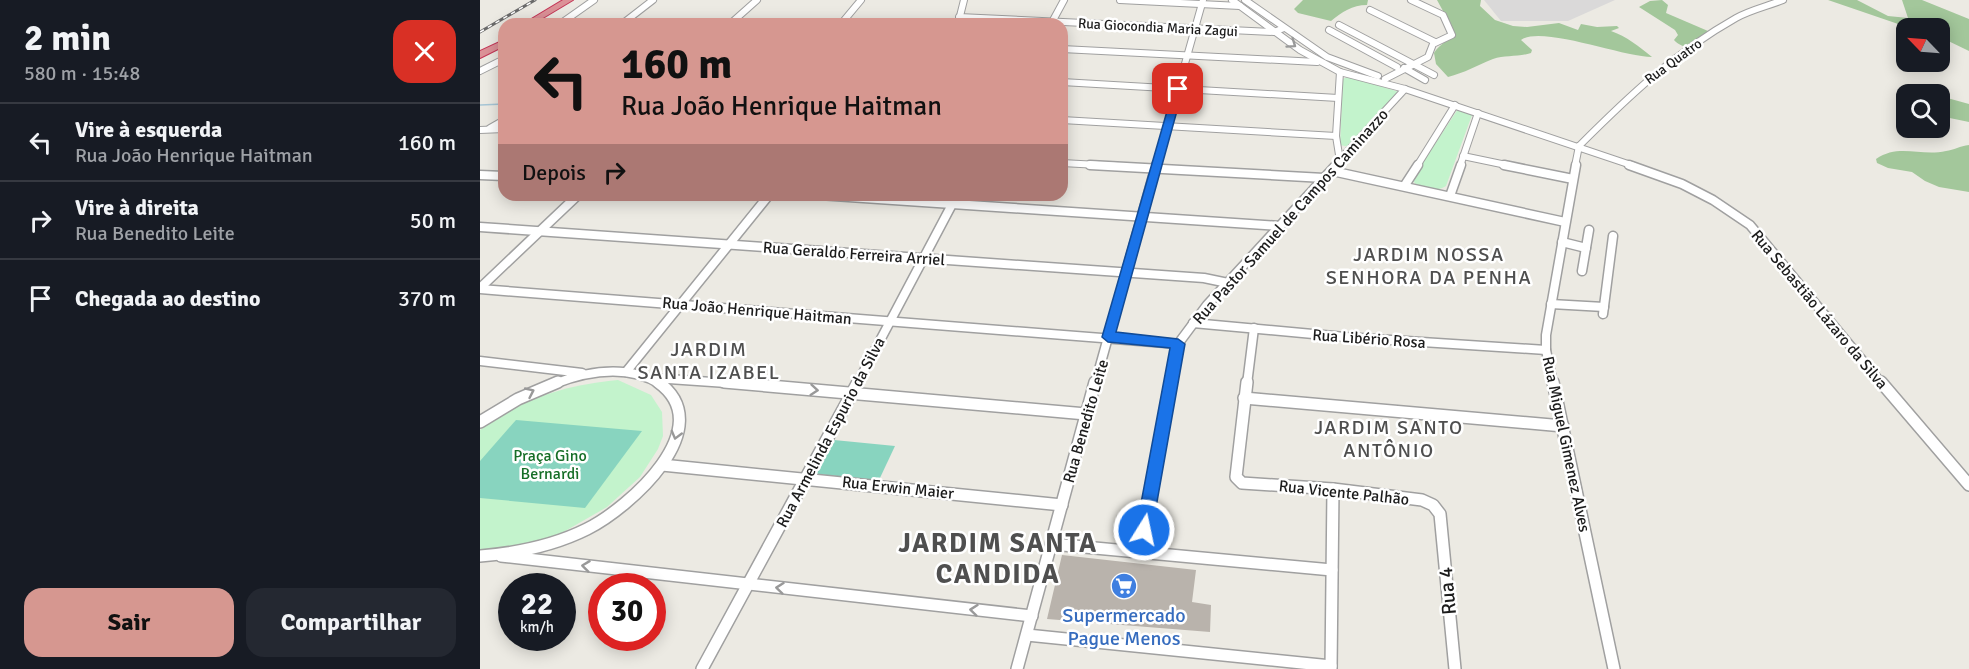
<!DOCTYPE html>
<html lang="pt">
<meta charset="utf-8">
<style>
:root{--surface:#171b24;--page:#242831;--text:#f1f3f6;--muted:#9ea1a6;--line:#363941;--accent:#d69790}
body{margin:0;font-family:Signika,sans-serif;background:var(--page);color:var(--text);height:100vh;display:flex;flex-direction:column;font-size:22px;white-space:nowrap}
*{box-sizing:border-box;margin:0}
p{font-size:20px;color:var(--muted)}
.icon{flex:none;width:33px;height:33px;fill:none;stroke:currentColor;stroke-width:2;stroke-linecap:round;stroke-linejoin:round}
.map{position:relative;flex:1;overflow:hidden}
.side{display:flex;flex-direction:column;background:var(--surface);width:480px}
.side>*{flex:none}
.hud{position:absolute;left:18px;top:18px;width:570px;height:183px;border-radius:18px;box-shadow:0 3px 15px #0003;background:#d69790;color:#111;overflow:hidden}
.needle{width:39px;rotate:295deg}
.fabs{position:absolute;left:1416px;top:18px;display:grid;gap:12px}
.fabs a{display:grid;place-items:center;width:54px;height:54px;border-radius:12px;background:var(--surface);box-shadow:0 3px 15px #0003;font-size:30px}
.speed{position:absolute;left:18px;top:573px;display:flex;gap:12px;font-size:30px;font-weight:700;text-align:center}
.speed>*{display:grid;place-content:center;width:78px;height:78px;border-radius:50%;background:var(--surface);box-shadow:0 3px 15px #0003;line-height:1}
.speed small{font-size:15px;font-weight:400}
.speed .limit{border:9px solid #d22;background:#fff;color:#111}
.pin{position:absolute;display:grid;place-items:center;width:51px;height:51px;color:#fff;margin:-26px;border-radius:12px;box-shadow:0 3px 9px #0006}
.me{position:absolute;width:66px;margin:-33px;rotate:10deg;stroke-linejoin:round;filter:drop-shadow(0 0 4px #0008)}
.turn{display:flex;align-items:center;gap:21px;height:126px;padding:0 24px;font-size:27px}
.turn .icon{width:78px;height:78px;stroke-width:2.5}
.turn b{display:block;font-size:42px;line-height:51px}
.then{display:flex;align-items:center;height:57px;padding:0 24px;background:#0003;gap:12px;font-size:22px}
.round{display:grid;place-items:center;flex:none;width:63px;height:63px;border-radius:18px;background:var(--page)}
.headline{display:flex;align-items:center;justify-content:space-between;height:102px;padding:0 24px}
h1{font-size:36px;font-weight:800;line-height:45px}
.action{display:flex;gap:12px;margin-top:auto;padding:12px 24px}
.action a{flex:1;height:69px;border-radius:18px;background:var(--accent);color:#111;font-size:24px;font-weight:800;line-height:69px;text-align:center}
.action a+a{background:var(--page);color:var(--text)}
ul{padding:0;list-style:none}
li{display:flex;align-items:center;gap:18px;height:78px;padding:0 24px;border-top:2px solid var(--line)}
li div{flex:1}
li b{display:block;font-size:22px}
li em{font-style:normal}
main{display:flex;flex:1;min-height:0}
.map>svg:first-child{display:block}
</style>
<main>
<section class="side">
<div class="headline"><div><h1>2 min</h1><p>580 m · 15:48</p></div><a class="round" style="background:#d93025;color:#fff"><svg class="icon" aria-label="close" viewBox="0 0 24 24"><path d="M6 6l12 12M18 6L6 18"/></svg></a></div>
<ul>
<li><svg class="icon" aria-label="left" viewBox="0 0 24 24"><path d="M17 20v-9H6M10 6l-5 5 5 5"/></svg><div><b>Vire à esquerda</b><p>Rua João Henrique Haitman</p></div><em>160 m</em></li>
<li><svg class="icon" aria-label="right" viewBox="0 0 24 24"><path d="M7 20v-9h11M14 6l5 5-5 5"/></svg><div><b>Vire à direita</b><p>Rua Benedito Leite</p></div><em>50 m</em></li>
<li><svg class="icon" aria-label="arrive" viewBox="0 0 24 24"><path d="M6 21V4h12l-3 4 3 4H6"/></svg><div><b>Chegada ao destino</b></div><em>370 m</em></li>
</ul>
<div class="action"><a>Sair</a><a>Compartilhar</a></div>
</section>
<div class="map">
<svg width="1489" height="669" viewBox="0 0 1489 669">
<rect width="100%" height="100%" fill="#eceae3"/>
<path fill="#dad9d9" d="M1004 0H1135L1088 21H1021Z"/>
<g fill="#a3c79b">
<path d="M823 0H888L887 5C872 5 862 12 851 21L818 13 814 9Z"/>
<path d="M957 0H1001L1000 6 1015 20 1033 26 1047 27 1079 23 1098 30 1101 24 1117 27 1137 26 1139 28 1131 31C1146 36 1160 47 1172 57 1143 57 1061 25 1041 40L1052 50 1051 53C1038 57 1025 55 1013 59 998 65 984 73 968 77L956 64 954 53C959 44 971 40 974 31Z"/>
<path d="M1182 0 1188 5 1186 13 1228 31 1227 36 1217 47C1210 50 1198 45 1194 40L1198 35 1195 30 1159 7 1170 1Z"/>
<path d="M1348 0H1377L1408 16 1428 18 1422 0H1442L1489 19V51L1460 37V28L1424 26Z"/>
<path d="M1460 96 1489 104V122L1460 116Z"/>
<path d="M1489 145V192L1459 187 1445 181 1432 172 1408 168 1397 163 1396 159C1419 143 1441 157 1466 151 1474 150 1480 146 1489 145Z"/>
</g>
<g fill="#c3f3cc">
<path d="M869 76 919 92 869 147 860 145 863 79Z"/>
<path d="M978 109 992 115 966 186C955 193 938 191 932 179Z"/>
<path d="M138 380 171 395 182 412 183 436 178 449 160 477 127 507 80 534 54 544 0 550V430C42 398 86 385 138 380Z"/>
</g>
<g fill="#88d4bf">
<path d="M36 420 162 431 105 508 0 498V461Z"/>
<path d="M354 440 415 446 399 480 336 474Z"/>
</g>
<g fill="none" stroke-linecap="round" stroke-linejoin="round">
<path stroke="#a7c6d6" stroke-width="1.5" d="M0 105 24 104"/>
</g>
<path fill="#b9b3ac" d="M582 555 716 570 712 602 731 605 730 632 567 619Z"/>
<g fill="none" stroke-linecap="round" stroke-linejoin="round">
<g stroke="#a0a0a0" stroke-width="8">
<g id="minor-far2">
<path d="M640 0 760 6"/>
<path d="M752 0 820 50 860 72 925 89 1154 166"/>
<path d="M765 0 847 57 898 76"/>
<path d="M890 10 955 42"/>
<path d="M479 17 794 32 804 28"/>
<path d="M80 24 114 0"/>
<path d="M142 24 173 0"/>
<path d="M250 24 277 0"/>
<path d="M361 24 381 0"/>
<path d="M478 24 484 0"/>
<path d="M571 24 584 0"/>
<path d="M859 25 954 75"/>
<path d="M849 30 917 67"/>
<path d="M582 49 837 62"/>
<path d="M924 68 945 80"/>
<path d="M0 71 24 59"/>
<path d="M860 72 856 136 860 161"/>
<path d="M905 79 948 57 953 44 972 35 963 15 931 0"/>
<path d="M582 82 858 98"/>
<path d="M582 120 856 136"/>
<path d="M10 128 24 120"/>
<path d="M0 130 24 129"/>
<path d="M1099 146C1148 97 1194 53 1256 18 1270 10 1288 6 1303 0"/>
<path d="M983 156 1031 166"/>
<path d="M582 163 637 166"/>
<path d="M676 166 723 0"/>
<path d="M854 166 925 89"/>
<path d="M937 166 975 105"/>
<path d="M980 166 998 113"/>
<path d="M1095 166 1099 146"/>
</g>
</g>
<g stroke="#a0a0a0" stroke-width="11">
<g id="minor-far1">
<path d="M610 165 844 178"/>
<path d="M1024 165 1093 179"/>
<path d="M1149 165 1202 184 1233 200 1270 225 1402 384"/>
<path d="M852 171 1085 222"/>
<path d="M0 175 24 176"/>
<path d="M925 185 938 165"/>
<path d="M339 195 800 226"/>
<path d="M970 196 981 165"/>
<path d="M0 227 724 278 748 283"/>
<path d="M1082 242 1106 248"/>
<path d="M1102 271 1109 230"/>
<path d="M0 288 98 195"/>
<path d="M0 289 698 344"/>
<path d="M1071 304 1124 307"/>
<path d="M1123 314 1133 236"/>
<path d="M713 323 865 337 1066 350"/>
<path d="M0 361 102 373"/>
<path d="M146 372 289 195"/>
<path d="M174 378 261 384"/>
<path d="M74 384C108 371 147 364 180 384"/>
<path d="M377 384 477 195"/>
<path d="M615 384 676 165"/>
<path d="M691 384 698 344 727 305 856 165"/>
<path d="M767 384 774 328"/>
<path d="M1073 384 1066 350V335L1096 165"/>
</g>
</g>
<g stroke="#a0a0a0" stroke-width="14">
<g id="minor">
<path d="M244 382 606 414"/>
<path d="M767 382 756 477 762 483 853 489 942 500 953 505 960 514 975 669"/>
<path d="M1073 382 1134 669"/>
<path d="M1401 382 1489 485"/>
<path d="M764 398 1083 426"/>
<path d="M0 422 38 399 78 382"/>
<path d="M182 465 582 505"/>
<path d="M572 544 852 570"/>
<path d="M660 552 691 382"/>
<path d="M0 556C37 553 73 546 107 529 149 508 241 427 178 382"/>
<path d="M21 556 552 616"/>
<path d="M547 635 851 666"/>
<path d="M222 669 378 382"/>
<path d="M537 669 615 382"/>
<path d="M851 669 853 489"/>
</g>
</g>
<g stroke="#c43556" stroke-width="2">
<g id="highway">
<path d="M83 0H93L53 24H43Z"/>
<path d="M24 40V46L0 58V51Z"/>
</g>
</g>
<use href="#minor-far2" stroke="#fff" stroke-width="6"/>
<use href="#minor-far1" stroke="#fff" stroke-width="8"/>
<use href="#minor" stroke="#fff" stroke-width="11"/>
<use href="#highway" fill="#dc9197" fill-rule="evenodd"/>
<g stroke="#6a6a6a" stroke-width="3">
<path id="rail" d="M0 32 55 0"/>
</g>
<use href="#rail" stroke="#fff" stroke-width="1.5" stroke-dasharray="4.5" stroke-linecap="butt"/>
</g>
<defs><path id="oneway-chevron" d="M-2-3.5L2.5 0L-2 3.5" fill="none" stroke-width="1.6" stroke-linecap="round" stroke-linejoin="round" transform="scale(1.5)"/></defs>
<g stroke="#999">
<use href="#oneway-chevron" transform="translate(812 44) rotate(35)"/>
<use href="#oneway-chevron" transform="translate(334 390) rotate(5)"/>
<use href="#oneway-chevron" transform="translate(50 392) rotate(-25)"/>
<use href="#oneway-chevron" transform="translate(196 435) rotate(105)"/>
<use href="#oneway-chevron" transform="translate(106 566) rotate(-173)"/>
<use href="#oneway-chevron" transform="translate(300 588) rotate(-174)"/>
<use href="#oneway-chevron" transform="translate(494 610) rotate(-174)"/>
</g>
<path fill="#1a73e8" stroke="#114b97" stroke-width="1.5" d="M694 87 703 89 636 332 698 339 705 344 672 530 670 535 664 537 658 535 656 530 690 348 628 342 622 337Z"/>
<defs>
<g id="supermarket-disc" transform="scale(1.35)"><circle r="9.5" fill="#3f7fe0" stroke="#fff"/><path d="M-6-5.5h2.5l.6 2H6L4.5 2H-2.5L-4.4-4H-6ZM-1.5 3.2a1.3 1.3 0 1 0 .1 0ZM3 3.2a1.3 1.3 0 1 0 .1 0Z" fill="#fff"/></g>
</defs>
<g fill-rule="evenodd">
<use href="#supermarket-disc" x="644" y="586"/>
</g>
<g text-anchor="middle" stroke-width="5" stroke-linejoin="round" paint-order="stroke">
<g font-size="14" fill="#1c1c1c" stroke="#fff">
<text transform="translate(678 27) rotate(3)" y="5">Rua Giocondia Maria Zagui</text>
<text transform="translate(1193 61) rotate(-36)" y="5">Rua Quatro</text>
</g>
<g font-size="16" fill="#1c1c1c" stroke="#fff">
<text transform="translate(810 216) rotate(-48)" y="6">Rua Pastor Samuel de Campos Caminazzo</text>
<text transform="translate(374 253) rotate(4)" y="6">Rua Geraldo Ferreira Arriel</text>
<text transform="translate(1340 309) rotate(50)" y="6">Rua Sebastião Lázaro da Silva</text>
<text transform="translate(277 310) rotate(5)" y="6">Rua João Henrique Haitman</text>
<text transform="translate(889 338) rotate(4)" y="6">Rua Libério Rosa</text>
<text transform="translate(605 421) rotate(-74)" y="6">Rua Benedito Leite</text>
<text transform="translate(350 432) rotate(-62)" y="6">Rua Armelinda Espurio da Silva</text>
<text transform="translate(1087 444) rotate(78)" y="6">Rua Miguel Gimenez Alves</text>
<text transform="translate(418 487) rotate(6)" y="6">Rua Erwin Maier</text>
<text transform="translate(864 492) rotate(6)" y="6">Rua Vicente Palhão</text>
</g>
<g font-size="16" fill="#166e27" stroke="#fff">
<text x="70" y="461">Praça Gino<tspan x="70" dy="18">Bernardi</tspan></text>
</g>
<g font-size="20" letter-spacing="1.5" fill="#4f4f4f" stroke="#fff">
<text x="949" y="261">JARDIM NOSSA<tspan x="949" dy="23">SENHORA DA PENHA</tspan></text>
<text x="229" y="356">JARDIM<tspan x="229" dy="23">SANTA IZABEL</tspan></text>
<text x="909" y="434">JARDIM SANTO<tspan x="909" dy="23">ANTÔNIO</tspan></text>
</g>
<g font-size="20" fill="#1c1c1c" stroke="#fff">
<text transform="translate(967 591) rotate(-95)" y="7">Rua 4</text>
</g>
<g font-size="20" fill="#366cbe" stroke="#fff">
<text x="644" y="622">Supermercado<tspan x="644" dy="23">Pague Menos</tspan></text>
</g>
<g font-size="27" font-weight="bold" letter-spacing="1.5" fill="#4f4f4f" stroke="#fff">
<text x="518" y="552">JARDIM SANTA<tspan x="518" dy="31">CANDIDA</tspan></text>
</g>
</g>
</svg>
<div class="fabs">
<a><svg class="needle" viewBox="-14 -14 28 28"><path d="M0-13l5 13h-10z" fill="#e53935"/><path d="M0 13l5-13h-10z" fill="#9ea1a6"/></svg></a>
<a><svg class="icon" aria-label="search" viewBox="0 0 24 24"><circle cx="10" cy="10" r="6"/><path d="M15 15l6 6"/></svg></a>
</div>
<div class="speed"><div>22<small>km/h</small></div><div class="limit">30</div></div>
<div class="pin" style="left:698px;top:89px;background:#d93025"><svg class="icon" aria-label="arrive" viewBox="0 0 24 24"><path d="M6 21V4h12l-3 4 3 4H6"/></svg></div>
<svg class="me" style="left:664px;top:530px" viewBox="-20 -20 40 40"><circle r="17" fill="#1a73e8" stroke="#fff" stroke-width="3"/><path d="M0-11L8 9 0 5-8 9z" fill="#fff"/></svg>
<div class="hud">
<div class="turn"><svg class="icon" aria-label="left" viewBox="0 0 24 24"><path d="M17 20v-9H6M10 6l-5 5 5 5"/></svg><div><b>160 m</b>Rua João Henrique Haitman</div></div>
<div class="then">Depois<svg class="icon" aria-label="right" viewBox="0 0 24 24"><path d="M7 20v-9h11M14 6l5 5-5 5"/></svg></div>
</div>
</div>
</main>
